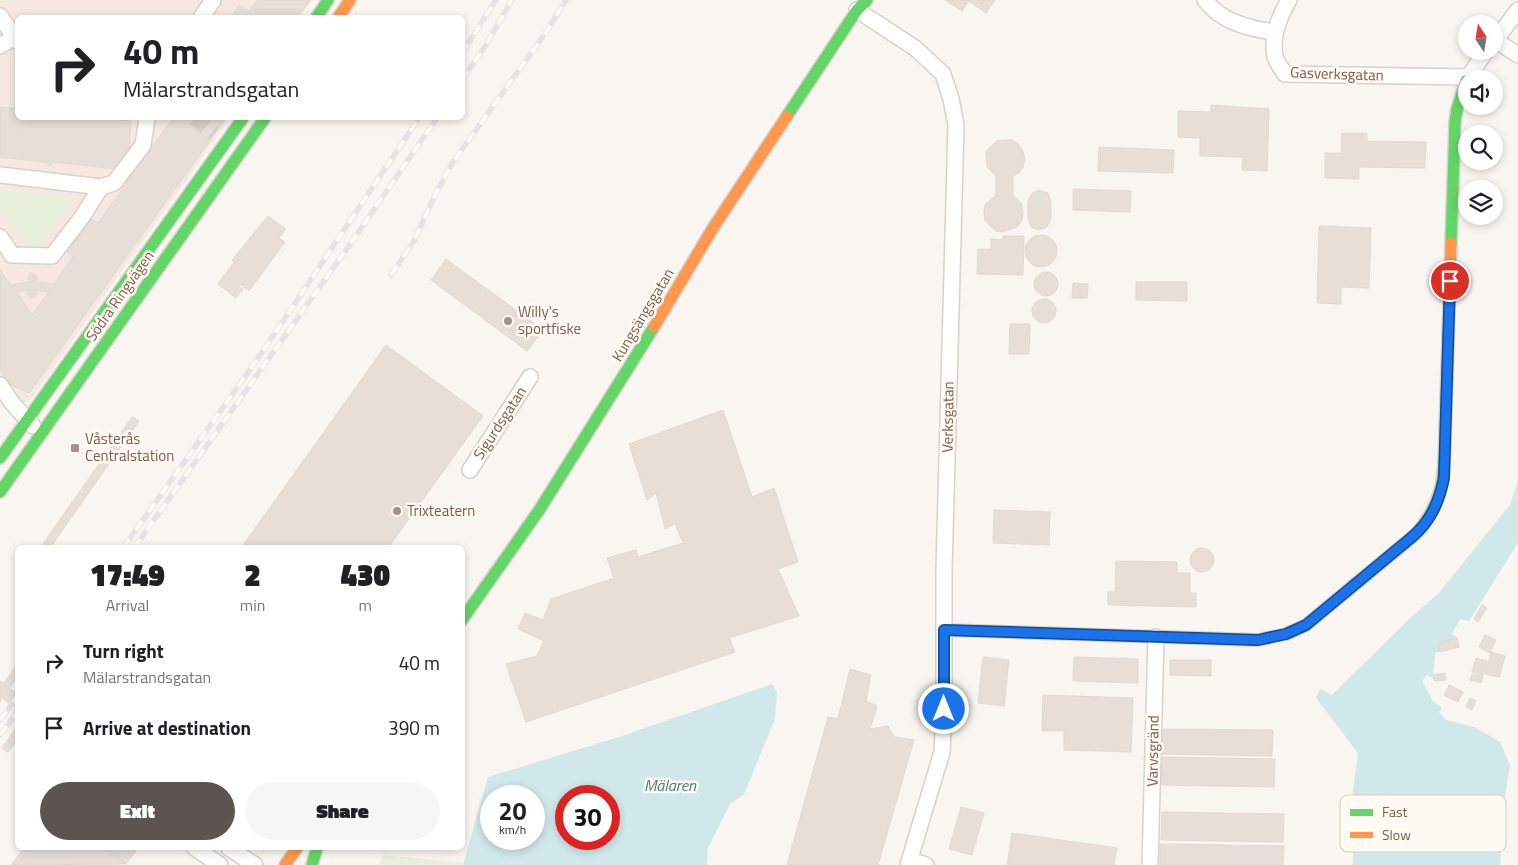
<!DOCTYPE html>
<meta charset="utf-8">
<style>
:root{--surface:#fff;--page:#f6f6f6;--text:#202124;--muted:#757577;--accent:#5c5450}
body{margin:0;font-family:"Titillium Web",sans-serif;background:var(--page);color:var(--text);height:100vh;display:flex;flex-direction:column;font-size:19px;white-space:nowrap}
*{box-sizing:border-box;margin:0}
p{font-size:16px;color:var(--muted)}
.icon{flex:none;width:28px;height:28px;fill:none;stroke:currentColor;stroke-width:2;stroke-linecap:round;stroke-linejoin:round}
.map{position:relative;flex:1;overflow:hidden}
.side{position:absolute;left:15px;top:545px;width:450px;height:305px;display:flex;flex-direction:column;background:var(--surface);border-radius:8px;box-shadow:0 2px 8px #0003}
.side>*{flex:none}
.banner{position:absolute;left:15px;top:15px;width:450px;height:105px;border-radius:8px;box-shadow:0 2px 8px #0003;background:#fff;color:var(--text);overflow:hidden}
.needle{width:32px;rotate:348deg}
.controls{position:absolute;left:1458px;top:15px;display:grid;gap:10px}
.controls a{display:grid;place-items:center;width:45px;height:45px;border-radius:50%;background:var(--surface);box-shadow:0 2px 8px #0003;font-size:25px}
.speed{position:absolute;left:480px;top:785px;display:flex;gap:10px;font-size:25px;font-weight:700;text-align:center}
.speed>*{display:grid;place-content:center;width:65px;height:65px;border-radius:50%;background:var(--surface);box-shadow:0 2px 8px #0003;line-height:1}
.speed small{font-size:12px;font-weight:400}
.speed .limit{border:8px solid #d22;background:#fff;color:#111}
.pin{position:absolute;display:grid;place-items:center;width:42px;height:42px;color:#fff;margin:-21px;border:2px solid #fff;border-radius:50%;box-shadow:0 1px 5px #0007}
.me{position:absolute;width:55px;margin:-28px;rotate:0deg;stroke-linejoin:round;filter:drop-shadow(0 0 4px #0008)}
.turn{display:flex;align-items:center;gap:18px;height:105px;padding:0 25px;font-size:22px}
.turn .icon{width:65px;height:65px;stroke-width:2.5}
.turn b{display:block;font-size:35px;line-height:42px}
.eta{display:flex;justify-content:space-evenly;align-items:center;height:85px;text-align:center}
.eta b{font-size:30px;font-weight:800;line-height:35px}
.cta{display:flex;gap:10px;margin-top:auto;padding:10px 25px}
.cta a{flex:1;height:58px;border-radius:30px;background:var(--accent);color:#fff;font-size:20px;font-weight:800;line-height:58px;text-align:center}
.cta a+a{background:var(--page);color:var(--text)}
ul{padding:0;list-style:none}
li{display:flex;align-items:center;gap:15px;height:65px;padding:0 25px}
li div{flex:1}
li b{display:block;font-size:19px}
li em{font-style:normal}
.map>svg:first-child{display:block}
</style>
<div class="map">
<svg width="1518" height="865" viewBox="0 0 1518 865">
<rect width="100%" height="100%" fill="#f9f5f0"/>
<path fill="#f6e8e1" d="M0 0H312L300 17 18 18V118H230L29 402 14 403 0 382Z"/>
<g fill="#e7f0db">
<path d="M0 188 73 198 40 245H33L0 211Z"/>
<path d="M383 855 465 863V865H379Z"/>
</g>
<g fill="#d0e8ea" fill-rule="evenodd">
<path d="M1518 481V543L1469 621 1460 619 1452 634 1457 638 1459 647 1435 653 1433 678 1427 675 1422 681 1433 701 1442 708 1439 712 1446 720 1474 727 1500 742 1510 765 1503 809 1500 865H1353L1352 799 1358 753 1316 698 1320 689 1332 695 1407 621 1438 594 1510 505Z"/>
<path d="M772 684 777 692 775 719 744 794 730 804 708 848 707 865H463L488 777 619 737ZM491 796H534V839H491ZM566 796H609V839H566Z"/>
</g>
<g fill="#e6ded7" stroke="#e2d8d2" fill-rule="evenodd">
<path d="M257 0H310L297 18H231L239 5 249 11Z"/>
<path d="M945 0H995L986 13 969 1 962 11Z"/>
<path d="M1211 105 1269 109 1267 171 1242 170 1243 157 1200 156V138L1178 137V111L1211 112Z"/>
<path d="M0 107 18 109V118H99L131 121 129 152 115 169 53 162 50 166 45 162 0 157Z"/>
<path d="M173 118H226L29 393 9 384 0 370V270L11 285 28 282 29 274 32 273 37 276V282L54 284 73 257 67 252 92 219 98 223ZM28 290V296L32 298 35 297 37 290 49 292 32 315 17 292Z"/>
<path d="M1342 133H1367V141L1426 142 1425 168 1359 167V179L1325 178V153H1341Z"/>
<path d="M1005 140H1012L1019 145 1023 151 1025 159 1023 167 1019 173 1013 176V195L1022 204 1023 213 1022 220 1017 227 1003 232 996 231 990 226 985 220 984 212 985 205 996 195V176L987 167 986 151 997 141Z"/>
<path d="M1099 147 1174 150 1173 173 1098 171Z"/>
<path d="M1073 189 1131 191 1130 212 1073 210Z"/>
<path d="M1039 190 1048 193 1051 202V218L1047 227 1039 230 1031 227 1028 218V202L1031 194Z"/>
<path d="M268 216 286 229 279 238 285 242 249 291 240 284 238 286 243 289 236 298 218 284 234 262 232 260Z"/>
<path d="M1319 226 1371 228 1369 288 1341 287V304L1317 303Z"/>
<circle cx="1041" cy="251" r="16"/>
<path d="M1003 236H1024L1023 275 977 274 978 249H991V239L1003 240Z"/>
<path d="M446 259 543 330 527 351 431 280Z"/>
<circle cx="1046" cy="284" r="12"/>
<path d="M1136 282H1187V301L1136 300Z"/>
<path d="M1073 283 1088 284 1087 298H1072Z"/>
<circle cx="1044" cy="311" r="12"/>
<path d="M1010 324H1030L1029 354H1009Z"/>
<path d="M386 345 483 416 388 548H241Z"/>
<path d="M723 410 752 497 774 488 798 562 778 569 799 616 729 638 735 652 526 722 506 664 537 656 544 641 518 629 525 613 543 620 551 599 614 578 607 558 636 550 638 557 683 543 675 524 665 529 656 493 647 500 629 444Z"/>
<path d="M132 417 139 421 50 548H40Z"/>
<path d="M994 510 1050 512 1049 545 993 543Z"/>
<circle cx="1202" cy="560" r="12"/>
<path d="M1116 561 1177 562V573H1190V593H1196V607L1108 605V592H1115Z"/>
<path d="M1482 605 1487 608 1478 622 1474 619Z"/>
<path d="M1485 635 1496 640 1490 653 1479 647Z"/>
<path d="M1457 638 1459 647 1440 652 1438 643Z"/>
<path d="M1491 652 1505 656 1499 677 1485 674Z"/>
<path d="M983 657 1009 660 1004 706 978 703Z"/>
<path d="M1074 657 1138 659V683L1073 681Z"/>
<path d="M1476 658 1487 661 1483 676 1472 672Z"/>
<path d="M1170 660H1211V676L1170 675Z"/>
<path d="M18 663V677L9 688 18 694V709L2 698 0 702V681L4 683Z"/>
<path d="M850 669 871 675 866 701 877 706 870 729 888 726 894 737 914 740 878 865H787L828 717 838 719Z"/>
<path d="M1445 673 1446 680 1434 681 1433 675Z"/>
<path d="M1472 674 1483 677 1481 683 1470 680Z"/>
<path d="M1449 685 1463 692 1458 702 1444 695Z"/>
<path d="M1043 695 1133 698 1131 752 1064 750V731H1042Z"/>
<path d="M1470 698 1476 701 1472 710 1466 707Z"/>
<path d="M18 725V739L8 752 2 748Z"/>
<path d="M1163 729 1273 730 1272 756 1162 754Z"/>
<path d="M1162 757 1275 759 1274 787 1161 785Z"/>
<path d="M961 807 984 813 972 855 949 849Z"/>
<path d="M1162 812 1284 814 1283 842 1161 840Z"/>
<path d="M1012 833 1117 848 1114 865H1007Z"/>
<path d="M1160 844 1284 846 1283 865H1160Z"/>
<path d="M24 848H103L126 864 11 865Z"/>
<path d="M103 848H138L126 864Z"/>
</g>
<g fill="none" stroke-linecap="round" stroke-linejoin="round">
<path stroke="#d9cfc7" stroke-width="15" stroke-dasharray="15 8" stroke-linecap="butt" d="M194 118 214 134"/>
<g stroke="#d7d1cb" stroke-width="18">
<g id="street">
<path d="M1205 0C1221 22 1249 29 1275 32"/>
<path d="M1289 0C1279 17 1271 36 1275 56 1276 62 1282 69 1285 74L1468 77"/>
<path d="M857 10 915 48 943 74 951 99 956 125 944 570V709L942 752 908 865"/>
<path d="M0 16 18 42"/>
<path d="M201 18 213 0"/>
<path d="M1495 40 1518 55"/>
<path d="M1494 42 1518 10"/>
<path d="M0 46 14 37"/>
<path d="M1467 79 1486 51"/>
<path d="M0 175 101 187 114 183 143 145 147 118"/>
<path d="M0 237 12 255 52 256 82 217 101 187"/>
<path d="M0 385 12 403 33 426"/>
<path d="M470 470 530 377"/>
<path d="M195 848 220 865"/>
<path d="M229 848 255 865"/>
<path d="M910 860 926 865"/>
<path d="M1150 865 1156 637"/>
</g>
</g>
<g stroke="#d9d2cb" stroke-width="14">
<g id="fast">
<path d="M316 18 328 0"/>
<path d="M787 116 857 10 867 0"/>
<path d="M1451 243 1455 122 1457 109 1466 81"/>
<path d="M0 458 243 118"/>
<path d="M0 492 265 118"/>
<path d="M462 620 540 509 654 327"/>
<path d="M944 630 1258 640 1286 634 1306 625 1417 533C1445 499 1444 475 1445 434"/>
<path d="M312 865 317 848"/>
</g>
</g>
<g stroke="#d9d2cb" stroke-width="14">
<g id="slow">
<path d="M338 18 350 0"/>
<path d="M654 327 713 228 787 116"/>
<path d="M1445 434 1451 243"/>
<path d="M285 865 297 848"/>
</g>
</g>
<use href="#street" stroke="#fefefd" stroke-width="15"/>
<use href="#fast" stroke="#63d668" stroke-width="11"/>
<use href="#slow" stroke="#ff974d" stroke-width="11"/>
<g stroke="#e6e3e7" stroke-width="5.5">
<g id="rail">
<path d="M462 53 496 0"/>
<path d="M462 80 484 48 512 0"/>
<path d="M391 275 414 241 435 195 453 162 547 31 566 0"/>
<path d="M123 548 261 354 419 118"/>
<path d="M134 548 346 250 437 118"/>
<path d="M0 720 18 696"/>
<path d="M0 735 18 711"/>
</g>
</g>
<use href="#rail" stroke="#fffaf3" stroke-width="4" stroke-dasharray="11" stroke-linecap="butt"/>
</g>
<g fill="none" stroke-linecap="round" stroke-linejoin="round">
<g stroke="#114b97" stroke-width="12">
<path id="route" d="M944 709V630L1258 640 1286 634 1306 625 1412 537C1431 521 1439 502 1444 478L1450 281"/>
</g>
<use href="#route" stroke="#1a73e8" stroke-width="9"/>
</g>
<g fill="#a69286" stroke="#fffaf3" stroke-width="2">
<circle cx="508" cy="321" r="5"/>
<rect x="70" y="443" width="10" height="10" rx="2.5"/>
<circle cx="397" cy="511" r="5"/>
</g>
<g text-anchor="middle" stroke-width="5" stroke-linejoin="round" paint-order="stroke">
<g font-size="15" fill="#7a5c4d" stroke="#fffaf3">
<text transform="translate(1337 74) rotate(2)" y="5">Gasverksgatan</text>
<text transform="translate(120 296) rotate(-55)" y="5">Södra Ringvägen</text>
<text transform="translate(643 315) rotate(-59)" y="5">Kungsängsgatan</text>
<text transform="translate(948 417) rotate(-89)" y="5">Verksgatan</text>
<text transform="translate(500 423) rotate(-57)" y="5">Sigurdsgatan</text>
<text transform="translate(1153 751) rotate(-89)" y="5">Varvsgränd</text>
</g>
<g font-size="15" fill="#7a5c4d" stroke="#fffaf3" text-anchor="start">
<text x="518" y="317">Willy's<tspan x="518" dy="17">sportfiske</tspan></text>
<text x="85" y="444">Våsterås<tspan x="85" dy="17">Centralstation</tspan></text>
<text x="407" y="516">Trixteatern</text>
</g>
<g font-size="16" font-style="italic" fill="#437c86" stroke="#fffaf3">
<text x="670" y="791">Mälaren</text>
</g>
</g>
<rect x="1340" y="795" width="166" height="57" rx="8" fill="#fffaf3" stroke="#d7cbc1" stroke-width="1"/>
<rect x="1350" y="809" width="23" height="7" fill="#63d668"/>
<rect x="1350" y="832" width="23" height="6" fill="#ff974d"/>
<g font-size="14" fill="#7a5c4d">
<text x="1382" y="817">Fast</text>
<text x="1382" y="840">Slow</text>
</g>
</svg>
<div class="controls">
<a><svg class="needle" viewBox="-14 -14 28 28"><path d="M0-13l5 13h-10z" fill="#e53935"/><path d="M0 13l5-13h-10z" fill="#757577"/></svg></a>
<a><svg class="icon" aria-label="sound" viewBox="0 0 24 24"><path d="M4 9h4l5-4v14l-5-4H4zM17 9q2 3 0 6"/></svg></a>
<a><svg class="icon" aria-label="search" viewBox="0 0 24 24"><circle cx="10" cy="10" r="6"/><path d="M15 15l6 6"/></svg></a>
<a><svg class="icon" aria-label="layers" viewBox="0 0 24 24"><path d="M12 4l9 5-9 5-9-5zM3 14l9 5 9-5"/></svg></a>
</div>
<div class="speed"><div>20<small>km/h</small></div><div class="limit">30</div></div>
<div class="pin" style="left:1450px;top:281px;background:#d93025"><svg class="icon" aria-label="arrive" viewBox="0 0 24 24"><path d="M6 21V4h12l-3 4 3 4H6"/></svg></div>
<svg class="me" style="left:944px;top:709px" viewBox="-20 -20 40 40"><circle r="17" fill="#1a73e8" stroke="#fff" stroke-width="3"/><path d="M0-11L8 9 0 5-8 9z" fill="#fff"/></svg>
<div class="banner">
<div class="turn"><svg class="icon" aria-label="right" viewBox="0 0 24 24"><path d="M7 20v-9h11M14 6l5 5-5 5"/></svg><div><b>40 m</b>Mälarstrandsgatan</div></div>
</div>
<section class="side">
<div class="eta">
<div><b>17:49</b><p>Arrival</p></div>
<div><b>2</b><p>min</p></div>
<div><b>430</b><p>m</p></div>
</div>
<ul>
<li><svg class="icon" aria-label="right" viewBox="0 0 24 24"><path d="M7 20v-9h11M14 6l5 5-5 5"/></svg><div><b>Turn right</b><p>Mälarstrandsgatan</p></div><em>40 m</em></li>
<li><svg class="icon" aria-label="arrive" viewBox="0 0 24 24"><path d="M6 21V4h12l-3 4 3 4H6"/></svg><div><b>Arrive at destination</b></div><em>390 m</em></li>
</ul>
<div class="cta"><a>Exit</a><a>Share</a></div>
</section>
</div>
